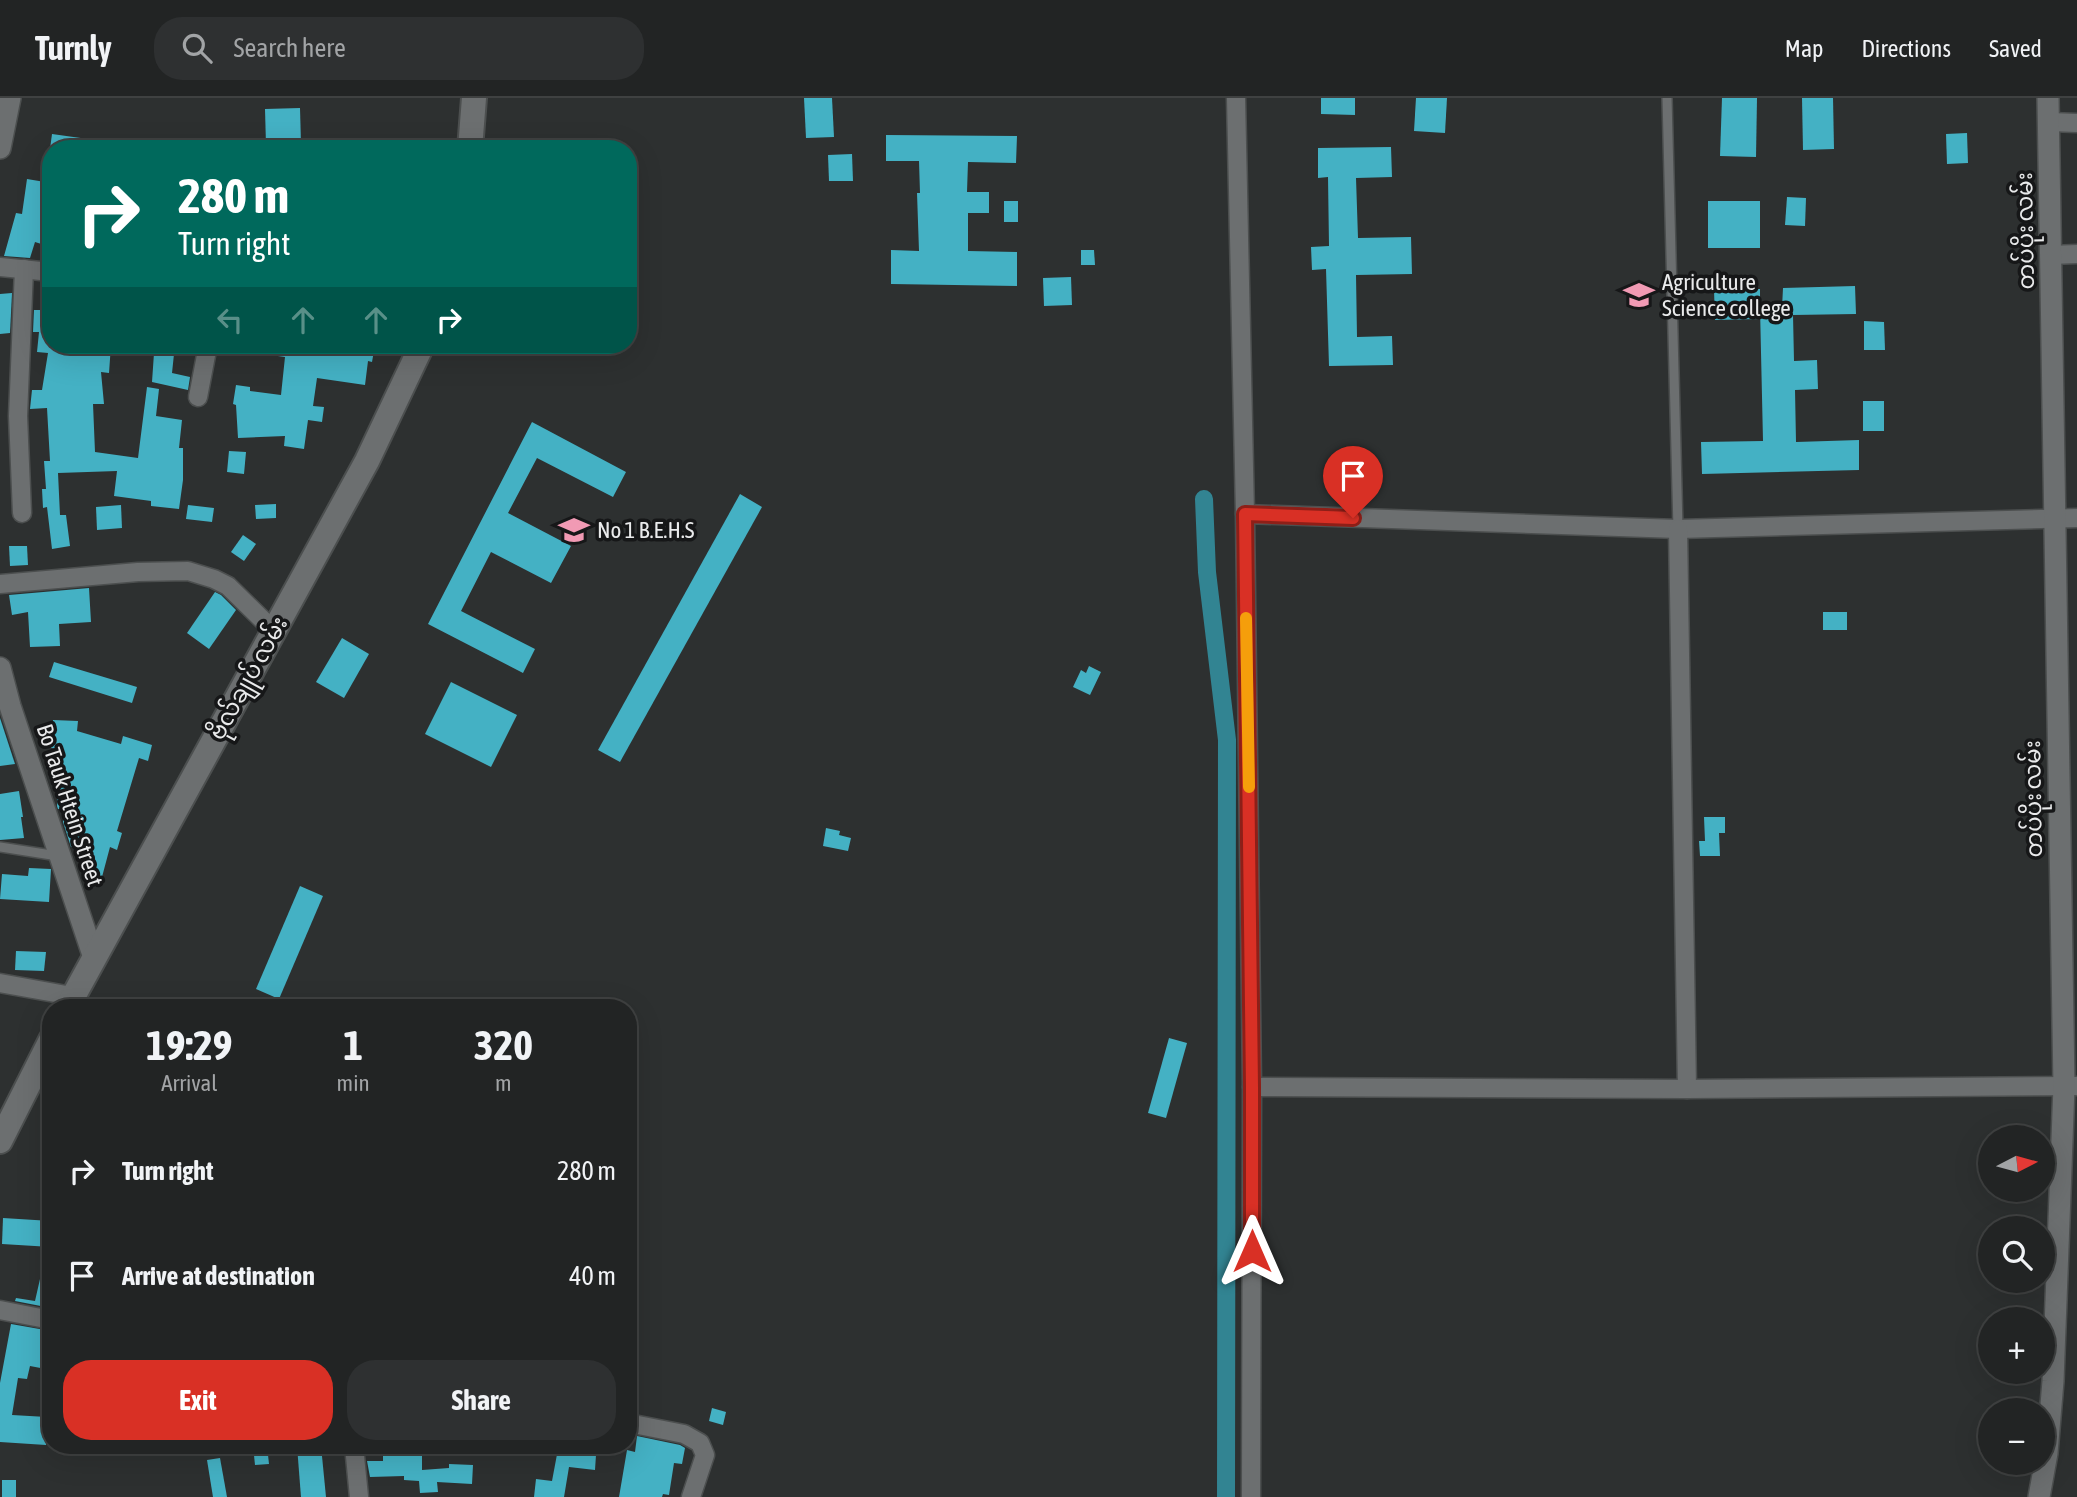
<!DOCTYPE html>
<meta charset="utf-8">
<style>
:root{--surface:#222424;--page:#2e3031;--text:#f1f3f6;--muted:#a2a4a6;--line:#3f4141;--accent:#d93025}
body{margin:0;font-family:"Asap Condensed","Noto Sans Myanmar",sans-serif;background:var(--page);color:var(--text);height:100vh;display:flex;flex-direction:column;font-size:26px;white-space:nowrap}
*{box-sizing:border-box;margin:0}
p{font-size:23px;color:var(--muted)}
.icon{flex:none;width:38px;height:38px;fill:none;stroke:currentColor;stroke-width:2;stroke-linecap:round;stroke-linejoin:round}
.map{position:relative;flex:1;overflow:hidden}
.details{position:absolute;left:42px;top:901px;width:595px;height:455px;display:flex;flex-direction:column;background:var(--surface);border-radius:28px;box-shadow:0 7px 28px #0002,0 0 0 2px var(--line)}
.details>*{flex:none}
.top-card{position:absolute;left:42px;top:42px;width:595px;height:214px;border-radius:28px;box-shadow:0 7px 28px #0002,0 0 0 2px var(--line);background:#00695c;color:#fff;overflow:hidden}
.needle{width:46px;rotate:84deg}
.tools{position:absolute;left:1978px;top:1027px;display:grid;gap:14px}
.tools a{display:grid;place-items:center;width:77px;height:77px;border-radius:50%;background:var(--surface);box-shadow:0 7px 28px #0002,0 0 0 2px var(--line);font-size:35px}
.pin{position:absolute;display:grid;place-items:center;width:60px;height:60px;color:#fff;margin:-72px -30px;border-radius:50% 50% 50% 0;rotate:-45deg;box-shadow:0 0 7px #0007}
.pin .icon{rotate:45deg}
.me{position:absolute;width:77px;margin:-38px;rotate:0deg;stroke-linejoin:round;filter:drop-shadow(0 0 5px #0008)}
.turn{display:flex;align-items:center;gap:24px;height:147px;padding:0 21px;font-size:32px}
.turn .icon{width:91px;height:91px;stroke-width:2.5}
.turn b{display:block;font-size:49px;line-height:60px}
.lanes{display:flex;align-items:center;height:66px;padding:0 21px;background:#0003;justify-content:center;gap:35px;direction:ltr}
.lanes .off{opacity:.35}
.eta{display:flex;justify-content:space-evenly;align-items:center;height:119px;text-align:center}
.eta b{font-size:42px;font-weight:700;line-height:49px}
.button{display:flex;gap:14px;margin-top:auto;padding:14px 21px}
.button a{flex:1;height:80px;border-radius:28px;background:var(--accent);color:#fff;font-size:28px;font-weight:700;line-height:80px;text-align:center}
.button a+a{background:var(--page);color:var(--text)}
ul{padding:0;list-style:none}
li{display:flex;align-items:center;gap:21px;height:105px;padding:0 21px}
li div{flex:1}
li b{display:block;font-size:26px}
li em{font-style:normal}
header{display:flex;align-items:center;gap:42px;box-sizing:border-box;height:98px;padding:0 35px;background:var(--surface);border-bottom:2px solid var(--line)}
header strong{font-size:33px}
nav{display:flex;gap:38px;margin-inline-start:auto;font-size:24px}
.search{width:490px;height:63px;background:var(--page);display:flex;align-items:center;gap:18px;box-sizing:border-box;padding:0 24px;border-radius:28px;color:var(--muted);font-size:26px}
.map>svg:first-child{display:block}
</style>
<header>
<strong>Turnly</strong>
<div class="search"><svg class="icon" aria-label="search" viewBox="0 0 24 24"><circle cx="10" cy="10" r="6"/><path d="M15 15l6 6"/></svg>Search here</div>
<nav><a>Map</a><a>Directions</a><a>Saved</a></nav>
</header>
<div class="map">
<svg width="2077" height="1399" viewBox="0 0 2077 1399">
<rect width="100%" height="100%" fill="#2d3030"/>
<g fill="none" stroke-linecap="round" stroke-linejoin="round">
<path stroke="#328492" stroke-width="18" d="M1204 401 1207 474 1227 642 1226 1399"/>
</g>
<g fill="#44b1c4">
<path d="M804 0H832L834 39 806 40Z"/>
<path d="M1321 0H1355V17L1321 16Z"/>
<path d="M1416 0H1447L1445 35 1414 33Z"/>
<path d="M1722 0H1757L1756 59 1720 58Z"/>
<path d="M1802 0H1833L1834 51 1803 52Z"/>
<path d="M300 10 301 46 266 47 265 11Z"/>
<path d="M1967 35 1968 65 1947 66 1946 36Z"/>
<path d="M52 36 95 42 94 51H50Z"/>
<path d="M886 37 1017 38 1016 65 968 64 967 94H989V115H968V153L1017 154V188L891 186V152L919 153 917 95H920L919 63H886Z"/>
<path d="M1391 49 1392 79 1356 80 1358 140 1411 139 1412 176 1356 177 1357 239 1392 238 1393 267 1329 268 1326 171 1312 172 1311 149 1329 148 1328 79 1318 80V50Z"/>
<path d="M852 56 853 83H829L828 57Z"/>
<path d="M27 81 51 85V149L35 144 30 160 4 158 16 115 22 116Z"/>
<path d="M1787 99 1806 100 1805 128 1785 127Z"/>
<rect x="1004" y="103" width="14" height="21"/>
<rect x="1708" y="103" width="52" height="47"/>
<path d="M1081 152H1094L1095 167H1081Z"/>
<path d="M1071 179 1072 207 1044 208 1043 180Z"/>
<path d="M1855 188 1856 216 1793 217 1794 263 1817 262 1818 291 1795 292 1796 344 1859 342V372L1702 376 1701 344 1763 343 1760 210H1782L1783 190Z"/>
<path d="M1760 191V221L1715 222 1714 192Z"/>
<path d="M12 195 10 235 0 236V196Z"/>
<path d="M34 212H49L51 216V247H111L109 275 101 274 104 306H93L95 354 138 360 147 289 159 291 156 318 182 322 179 350H183V382L179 411 151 408V403L114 398 117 373 58 375 60 417H66L70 448 52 451 47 409 43 410 42 391H46L44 363H50L47 310 30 311 32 292H42L48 255 37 254 39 234H33Z"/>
<path d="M1864 223 1884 224 1885 252H1864Z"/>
<path d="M257 247H375L372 264 368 263 365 287 317 280 313 308 324 309 322 324 308 322 304 351 284 348 285 338 238 340 236 307 233 306 236 287 250 289V293L281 297 285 259 256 255Z"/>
<path d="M154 255 174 256 172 275 190 279 188 292 152 284Z"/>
<rect x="1863" y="303" width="21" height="30"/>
<path d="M532 324 626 374 613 399 537 360 508 415 571 448 551 485 491 454 461 513 535 551 523 575 428 526Z"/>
<path d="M229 353 246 354 244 376 227 374Z"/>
<path d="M740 396 762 409 620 664 598 652Z"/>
<path d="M276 406V420L256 421 255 407Z"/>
<path d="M121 407 122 430 97 432 96 409Z"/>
<path d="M188 407 214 410 212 424 186 421Z"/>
<path d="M243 437 256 446 244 463 231 454Z"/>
<path d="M9 448H27L28 467 10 468Z"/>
<path d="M89 490 91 524 59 526 60 548 30 549 28 514 12 517 9 497Z"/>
<path d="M215 494 221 497 236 512 209 551 187 535Z"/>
<rect x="1823" y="514" width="24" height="18"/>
<path d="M342 540 369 556 344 600 316 584Z"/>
<path d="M54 564 137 589 132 605 49 579Z"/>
<path d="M1089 568 1101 574 1090 597 1073 589 1081 572 1086 575Z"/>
<path d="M451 584 517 617 491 669 425 636Z"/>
<path d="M0 620 15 666 0 668Z"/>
<path d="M53 622 78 623 77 633 121 646 123 638 152 647 148 663 139 660 117 733 122 735 117 752 110 749 102 779 80 772 87 750 71 749 63 724 64 711H58L57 708 61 651 51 650Z"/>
<path d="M19 693 23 719H21L24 740 0 742V696Z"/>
<path d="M1704 719H1725V735H1719L1720 758H1700L1699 743H1705Z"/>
<path d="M826 730 840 733 839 737 851 740 848 753 823 748Z"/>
<path d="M29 770 51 771 49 804 0 801 2 776 28 778Z"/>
<path d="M300 788 323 798 279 901 256 891Z"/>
<path d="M16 853 46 854 44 873 15 872Z"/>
<path d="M1169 940 1187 945 1166 1020 1148 1015Z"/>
<path d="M3 1120 51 1123V1149L2 1146Z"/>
<path d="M45 1159 51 1160V1210L15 1203 16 1200 35 1203Z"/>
<path d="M11 1226 51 1233V1272L30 1268 27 1281 18 1280 12 1317 47 1319 46 1347 0 1344V1285Z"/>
<path d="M712 1310 726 1314 723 1327 709 1323Z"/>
<path d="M637 1338 680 1347 685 1350 682 1366 674 1365 669 1397 663 1396 662 1399H619L627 1352 635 1354Z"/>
<path d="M253 1348H267L269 1366 255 1367Z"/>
<path d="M297 1348H321L326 1399H301Z"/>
<path d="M383 1348H422V1372L449 1370V1366L473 1367 472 1386 437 1384 438 1394 420 1395 419 1383 404 1382V1378L370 1379 367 1363H383Z"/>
<path d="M558 1351 596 1357 595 1372 569 1369 564 1399H534L536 1381 552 1383Z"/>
<path d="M220 1360 227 1399H213L207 1362Z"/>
<rect x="2" y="1382" width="14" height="17"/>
</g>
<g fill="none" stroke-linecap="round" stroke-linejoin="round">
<g stroke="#4c4f4f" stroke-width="12">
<g id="service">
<path d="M1667 0 1678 431"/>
<path d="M0 749 58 758"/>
</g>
</g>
<g stroke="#4c4f4f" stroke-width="21">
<g id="minor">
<path d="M1236 0 1245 416 1252 989 1251 1399"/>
<path d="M2050 24 2077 25"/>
<path d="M2051 157 2077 156"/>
<path d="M0 169 51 174"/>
<path d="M198 299 208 247"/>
<path d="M22 415 18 318 24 171"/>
<path d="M1245 416 1678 431 2077 420"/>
<path d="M1678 431 1687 991"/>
<path d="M0 486 138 474 188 473 214 481 228 488 274 533"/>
<path d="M0 885 72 898"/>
<path d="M1252 989 1687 991 2077 988"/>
<path d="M0 1212 51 1222"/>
<path d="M628 1325 684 1336 700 1345 705 1357 691 1399"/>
<path d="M354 1348 359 1399"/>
</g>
</g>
<g stroke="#4c4f4f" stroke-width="24">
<g id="tertiary">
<path d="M0 50 10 0"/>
<path d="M0 570 10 608 94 860"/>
<path d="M2039 1399 2047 1355 2053 1283 2064 988 2048 0"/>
</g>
</g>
<g stroke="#4c4f4f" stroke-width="28">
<g id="secondary">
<path d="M470 51 474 0"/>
<path d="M67 910 367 363 422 247"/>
<path d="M0 1043 51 942"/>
</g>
</g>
<use href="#service" stroke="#6c6f70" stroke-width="9"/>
<use href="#minor" stroke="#6c6f70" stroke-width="18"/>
<use href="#tertiary" stroke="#6c6f70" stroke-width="21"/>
<use href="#secondary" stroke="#6c6f70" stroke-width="24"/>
</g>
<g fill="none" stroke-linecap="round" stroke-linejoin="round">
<g stroke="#8d1f18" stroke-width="18">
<path id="route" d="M1252 1153V989L1245 416 1353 420"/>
</g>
<use href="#route" stroke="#d93025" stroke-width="12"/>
<path stroke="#f59e0b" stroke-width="12" d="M1246 520 1249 689"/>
</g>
<defs>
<g id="school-bare" transform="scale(2.415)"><path d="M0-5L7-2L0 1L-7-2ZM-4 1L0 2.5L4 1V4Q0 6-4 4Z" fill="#f19ab4" stroke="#161718" stroke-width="2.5" paint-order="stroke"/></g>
</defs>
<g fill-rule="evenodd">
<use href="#school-bare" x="1639" y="197"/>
<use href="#school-bare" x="574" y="432"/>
</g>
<g text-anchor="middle" stroke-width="7" stroke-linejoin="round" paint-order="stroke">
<g font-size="23" fill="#e9eaeb" stroke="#161718">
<text transform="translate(2025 133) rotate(-91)" y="8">တပ်ပိုး လမ်း</text>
<text transform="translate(248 580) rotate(-61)" y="8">ဗိုလ်ချုပ် လမ်း</text>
<text transform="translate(2033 701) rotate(-91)" y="8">တပ်ပိုး လမ်း</text>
<text transform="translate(70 707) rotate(72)" y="8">Bo Tauk Htein Street</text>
</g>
<g font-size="23" fill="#e9eaeb" stroke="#161718" text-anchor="start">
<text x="1662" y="192">Agriculture<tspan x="1662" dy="26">Science college</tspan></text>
<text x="597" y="440">No 1 B.E.H.S</text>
</g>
</g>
</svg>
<div class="tools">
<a><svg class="needle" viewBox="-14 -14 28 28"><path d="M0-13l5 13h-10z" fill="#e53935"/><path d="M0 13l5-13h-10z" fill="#a2a4a6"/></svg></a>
<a><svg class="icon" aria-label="search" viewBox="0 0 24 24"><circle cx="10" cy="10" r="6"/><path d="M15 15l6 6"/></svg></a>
<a>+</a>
<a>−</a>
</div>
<div class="pin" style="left:1353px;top:420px;background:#d93025"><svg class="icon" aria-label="arrive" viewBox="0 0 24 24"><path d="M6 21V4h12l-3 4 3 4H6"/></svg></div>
<svg class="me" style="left:1252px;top:1153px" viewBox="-20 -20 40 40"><path d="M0-17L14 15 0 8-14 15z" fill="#d93025" stroke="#fff" stroke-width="4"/></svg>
<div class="top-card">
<div class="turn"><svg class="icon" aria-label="right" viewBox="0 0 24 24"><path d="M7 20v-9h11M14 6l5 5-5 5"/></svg><div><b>280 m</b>Turn right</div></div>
<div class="lanes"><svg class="icon off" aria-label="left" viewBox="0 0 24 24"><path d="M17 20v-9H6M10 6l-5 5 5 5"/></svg><svg class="icon off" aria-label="ahead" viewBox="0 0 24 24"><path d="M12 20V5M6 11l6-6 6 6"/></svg><svg class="icon off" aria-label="ahead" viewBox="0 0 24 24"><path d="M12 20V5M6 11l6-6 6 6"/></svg><svg class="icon" aria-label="right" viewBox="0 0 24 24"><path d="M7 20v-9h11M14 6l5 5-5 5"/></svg></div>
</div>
<section class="details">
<div class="eta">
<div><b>19:29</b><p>Arrival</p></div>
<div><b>1</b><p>min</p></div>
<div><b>320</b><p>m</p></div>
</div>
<ul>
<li><svg class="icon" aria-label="right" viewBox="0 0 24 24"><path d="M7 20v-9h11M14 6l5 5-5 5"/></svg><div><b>Turn right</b></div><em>280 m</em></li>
<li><svg class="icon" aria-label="arrive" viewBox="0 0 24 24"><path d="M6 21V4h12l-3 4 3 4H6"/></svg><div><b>Arrive at destination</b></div><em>40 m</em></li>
</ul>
<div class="button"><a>Exit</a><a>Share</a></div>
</section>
</div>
